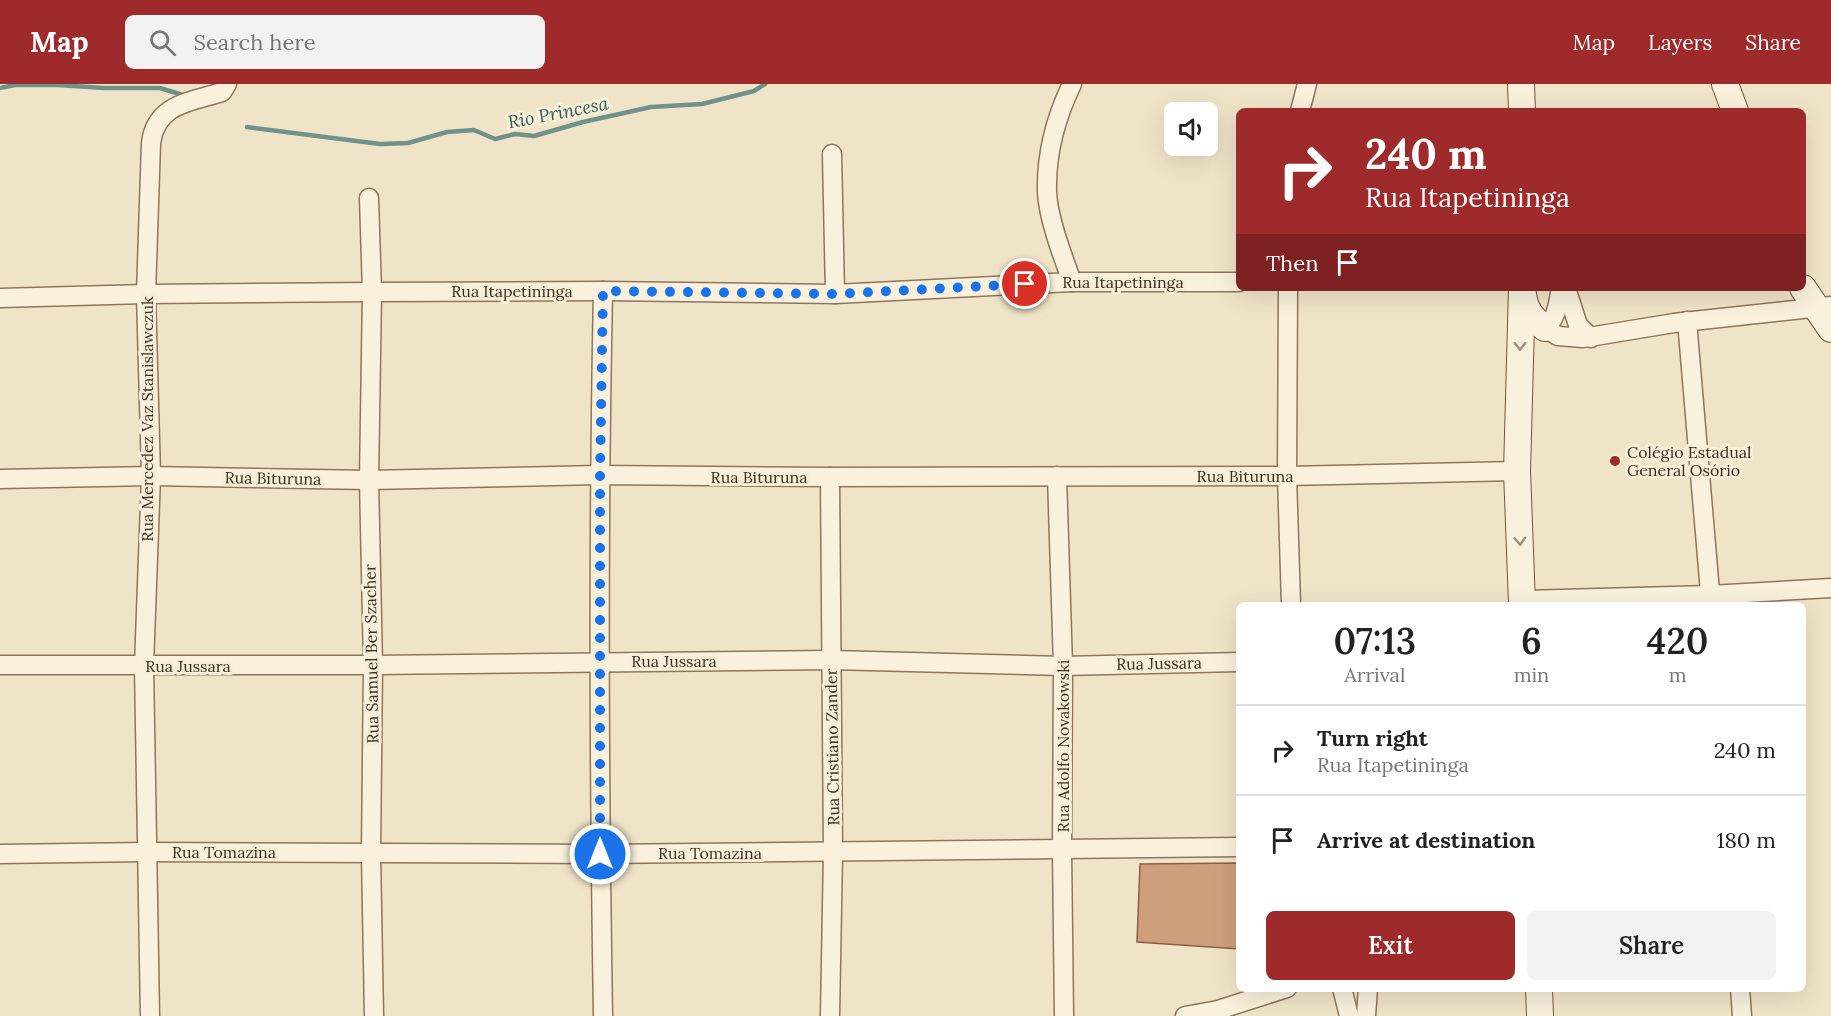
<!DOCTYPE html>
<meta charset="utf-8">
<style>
:root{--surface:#fff;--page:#f2f2f2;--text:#222;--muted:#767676;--line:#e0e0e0;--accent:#9e2a2b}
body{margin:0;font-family:Lora,serif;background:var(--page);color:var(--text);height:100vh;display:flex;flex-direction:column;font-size:22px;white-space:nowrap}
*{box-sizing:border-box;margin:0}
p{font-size:20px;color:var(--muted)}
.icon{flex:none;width:33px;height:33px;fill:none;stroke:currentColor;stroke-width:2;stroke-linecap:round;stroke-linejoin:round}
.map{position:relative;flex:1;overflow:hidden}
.details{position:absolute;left:1236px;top:518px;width:570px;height:390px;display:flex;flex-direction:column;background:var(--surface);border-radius:9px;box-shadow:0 6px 24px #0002}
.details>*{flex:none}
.top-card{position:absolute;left:1236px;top:24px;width:570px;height:183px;border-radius:9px;box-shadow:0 6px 24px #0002;background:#9e2a2b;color:#fff;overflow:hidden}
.fabs{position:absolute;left:1164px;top:18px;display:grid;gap:12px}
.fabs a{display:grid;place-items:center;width:54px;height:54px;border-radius:9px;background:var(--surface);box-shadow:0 6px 24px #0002;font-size:30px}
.pin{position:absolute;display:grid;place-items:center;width:51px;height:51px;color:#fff;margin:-26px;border:3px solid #fff;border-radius:50%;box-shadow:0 2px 6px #0007}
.me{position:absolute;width:66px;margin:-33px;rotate:0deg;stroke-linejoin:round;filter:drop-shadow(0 0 4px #0008)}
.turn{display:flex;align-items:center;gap:21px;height:126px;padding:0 30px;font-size:27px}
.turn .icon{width:78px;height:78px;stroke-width:2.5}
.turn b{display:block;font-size:42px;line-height:51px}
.then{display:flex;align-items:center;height:57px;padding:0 30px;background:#0003;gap:12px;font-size:22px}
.eta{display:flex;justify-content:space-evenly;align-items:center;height:102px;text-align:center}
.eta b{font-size:36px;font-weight:600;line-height:42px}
.primary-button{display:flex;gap:12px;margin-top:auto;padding:12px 30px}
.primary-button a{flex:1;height:69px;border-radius:9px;background:var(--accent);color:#fff;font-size:24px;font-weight:600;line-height:69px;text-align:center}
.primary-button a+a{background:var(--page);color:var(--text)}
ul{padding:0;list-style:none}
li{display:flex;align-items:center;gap:18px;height:90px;padding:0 30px;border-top:2px solid var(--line)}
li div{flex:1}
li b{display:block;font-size:22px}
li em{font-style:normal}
header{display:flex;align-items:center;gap:36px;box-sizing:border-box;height:84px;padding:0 30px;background:var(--accent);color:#fff}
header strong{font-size:28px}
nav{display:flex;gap:33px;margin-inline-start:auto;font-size:21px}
.search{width:420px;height:54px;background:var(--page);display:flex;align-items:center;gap:15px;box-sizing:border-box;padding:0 21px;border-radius:9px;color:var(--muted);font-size:22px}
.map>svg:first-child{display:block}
</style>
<header>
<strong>Map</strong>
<div class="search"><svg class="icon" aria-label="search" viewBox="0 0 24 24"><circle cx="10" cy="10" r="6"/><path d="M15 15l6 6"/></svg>Search here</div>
<nav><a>Map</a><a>Layers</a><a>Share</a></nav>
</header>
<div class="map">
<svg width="1831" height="932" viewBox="0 0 1831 932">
<rect width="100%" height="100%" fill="#f0e4c8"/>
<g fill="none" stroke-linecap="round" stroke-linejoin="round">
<g stroke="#6f938a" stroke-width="4.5">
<path d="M0 4 15 1H58L104 4H160L186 12"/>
<path d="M247 43 380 60 408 59 447 48 474 46 495 55 515 50 534 52 583 38 651 23 702 20 754 7 765 0"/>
</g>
</g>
<path fill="#cf9f7d" stroke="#8d5f41" stroke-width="1.5" d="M1239 779V865L1137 858 1140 780Z"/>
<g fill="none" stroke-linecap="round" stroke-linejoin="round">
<g stroke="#8d765c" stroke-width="21">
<g id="minor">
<path d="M1300 27 1307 0"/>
<path d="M832 70 835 210"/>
<path d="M369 114 372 208 369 396 373 581 371 770 374 932"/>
<path d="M1072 198C1063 173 1048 134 1047 108 1046 70 1056 33 1072 0"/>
<path d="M1288 204 1287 392 1291 520"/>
<path d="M1561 204C1558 219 1557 235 1545 244L1558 252 1583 254 1674 239 1831 222"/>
<path d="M1566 204 1578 241 1591 254"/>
<path d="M0 214 146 210 372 208 603 207 835 210 1072 198H1239"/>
<path d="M1687 237 1711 520"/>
<path d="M1057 392 1063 582 1062 765 1064 932"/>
<path d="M830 393 833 768 830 932"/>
<path d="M0 395 151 392 369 396 600 391 830 393 1287 392 1517 387"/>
<path d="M1522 516 1710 511 1831 504"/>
<path d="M0 581H373L831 576 1063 582 1239 578"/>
<path d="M0 770 146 768 600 770 1239 763"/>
<path d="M1342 904 1349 932"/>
<path d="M1740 904 1742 932"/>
<path d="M150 932 144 582 151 392 146 210 151 59C156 20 190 18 222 8L227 0"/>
<path d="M603 932C599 690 598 449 603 207"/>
<path d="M1185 932 1218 926 1287 904"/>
<path d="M1366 932 1368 904"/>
</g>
</g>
<g stroke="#6f573f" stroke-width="28">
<g id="secondary">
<path d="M1521 0 1522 27"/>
<path d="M1725 0 1735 27"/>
<path d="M1522 204 1517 387 1522 520"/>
<path d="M1803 204 1831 245"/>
<path d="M1523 210C1525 226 1532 235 1545 244"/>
<path d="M1539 904 1540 932"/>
</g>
</g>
<use href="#minor" stroke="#faf1dc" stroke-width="18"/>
<use href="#secondary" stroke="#faf1dc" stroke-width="26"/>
</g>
<defs><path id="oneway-chevron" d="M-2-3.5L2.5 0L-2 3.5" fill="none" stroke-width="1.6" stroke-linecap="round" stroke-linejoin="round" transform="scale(1.5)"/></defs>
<g stroke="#9c907e">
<use href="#oneway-chevron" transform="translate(1520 262) rotate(91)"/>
<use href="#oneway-chevron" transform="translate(1520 457) rotate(88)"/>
</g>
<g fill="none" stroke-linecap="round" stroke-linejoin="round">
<path stroke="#1a73e8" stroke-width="10" stroke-dasharray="0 18" d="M600 770V391L603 207 835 210 1025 200"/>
</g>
<circle fill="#9e2a2b" stroke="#f7eed8" stroke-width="2" cx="1615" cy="377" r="6"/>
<g text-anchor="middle" stroke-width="6" stroke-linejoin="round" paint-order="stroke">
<g font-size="16" fill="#3d2e20" stroke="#f7eed8">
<text x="1123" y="204">Rua Itapetininga</text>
<text x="512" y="213">Rua Itapetininga</text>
<text transform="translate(147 335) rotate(-90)" y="6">Rua Mercedez Vaz Stanislawczuk</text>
<text x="1245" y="398">Rua Bituruna</text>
<text x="759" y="399">Rua Bituruna</text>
<text transform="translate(273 394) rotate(1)" y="6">Rua Bituruna</text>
<text transform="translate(371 570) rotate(-91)" y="6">Rua Samuel Ber Szacher</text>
<text x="674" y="583">Rua Jussara</text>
<text transform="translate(1159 579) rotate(-1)" y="6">Rua Jussara</text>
<text x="188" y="588">Rua Jussara</text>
<text transform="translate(1063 662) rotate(-90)" y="6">Rua Adolfo Novakowski</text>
<text transform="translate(832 663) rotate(-91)" y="6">Rua Cristiano Zander</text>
<text x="224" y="774">Rua Tomazina</text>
<text x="710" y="775">Rua Tomazina</text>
</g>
<g font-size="16" fill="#3d2e20" stroke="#f7eed8" text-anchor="start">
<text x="1627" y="374">Colégio Estadual<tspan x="1627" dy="18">General Osório</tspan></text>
</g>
<g font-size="18" font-style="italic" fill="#2f5d5a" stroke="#f7eed8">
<text transform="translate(558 29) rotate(-11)" y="6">Rio Princesa</text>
</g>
</g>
</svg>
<div class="fabs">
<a><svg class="icon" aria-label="sound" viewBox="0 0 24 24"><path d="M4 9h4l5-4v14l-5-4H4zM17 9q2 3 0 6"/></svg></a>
</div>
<div class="pin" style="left:1025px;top:200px;background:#d93025"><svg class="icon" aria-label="arrive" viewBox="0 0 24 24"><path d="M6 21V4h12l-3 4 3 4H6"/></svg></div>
<svg class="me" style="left:600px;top:770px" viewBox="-20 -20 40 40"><circle r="17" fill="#1a73e8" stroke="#fff" stroke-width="3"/><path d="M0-11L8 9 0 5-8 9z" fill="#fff"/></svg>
<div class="top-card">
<div class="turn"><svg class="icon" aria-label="right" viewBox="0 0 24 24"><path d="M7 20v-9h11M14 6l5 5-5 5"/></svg><div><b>240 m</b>Rua Itapetininga</div></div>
<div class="then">Then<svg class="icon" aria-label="arrive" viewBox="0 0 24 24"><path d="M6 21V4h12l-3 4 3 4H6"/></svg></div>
</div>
<section class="details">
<div class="eta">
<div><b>07:13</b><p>Arrival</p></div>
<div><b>6</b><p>min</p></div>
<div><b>420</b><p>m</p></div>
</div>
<ul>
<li><svg class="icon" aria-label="right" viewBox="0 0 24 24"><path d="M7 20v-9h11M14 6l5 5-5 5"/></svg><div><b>Turn right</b><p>Rua Itapetininga</p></div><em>240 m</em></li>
<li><svg class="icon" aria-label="arrive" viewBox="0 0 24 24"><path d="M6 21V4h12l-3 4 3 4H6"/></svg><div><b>Arrive at destination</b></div><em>180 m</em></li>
</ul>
<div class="primary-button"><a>Exit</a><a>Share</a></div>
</section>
</div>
